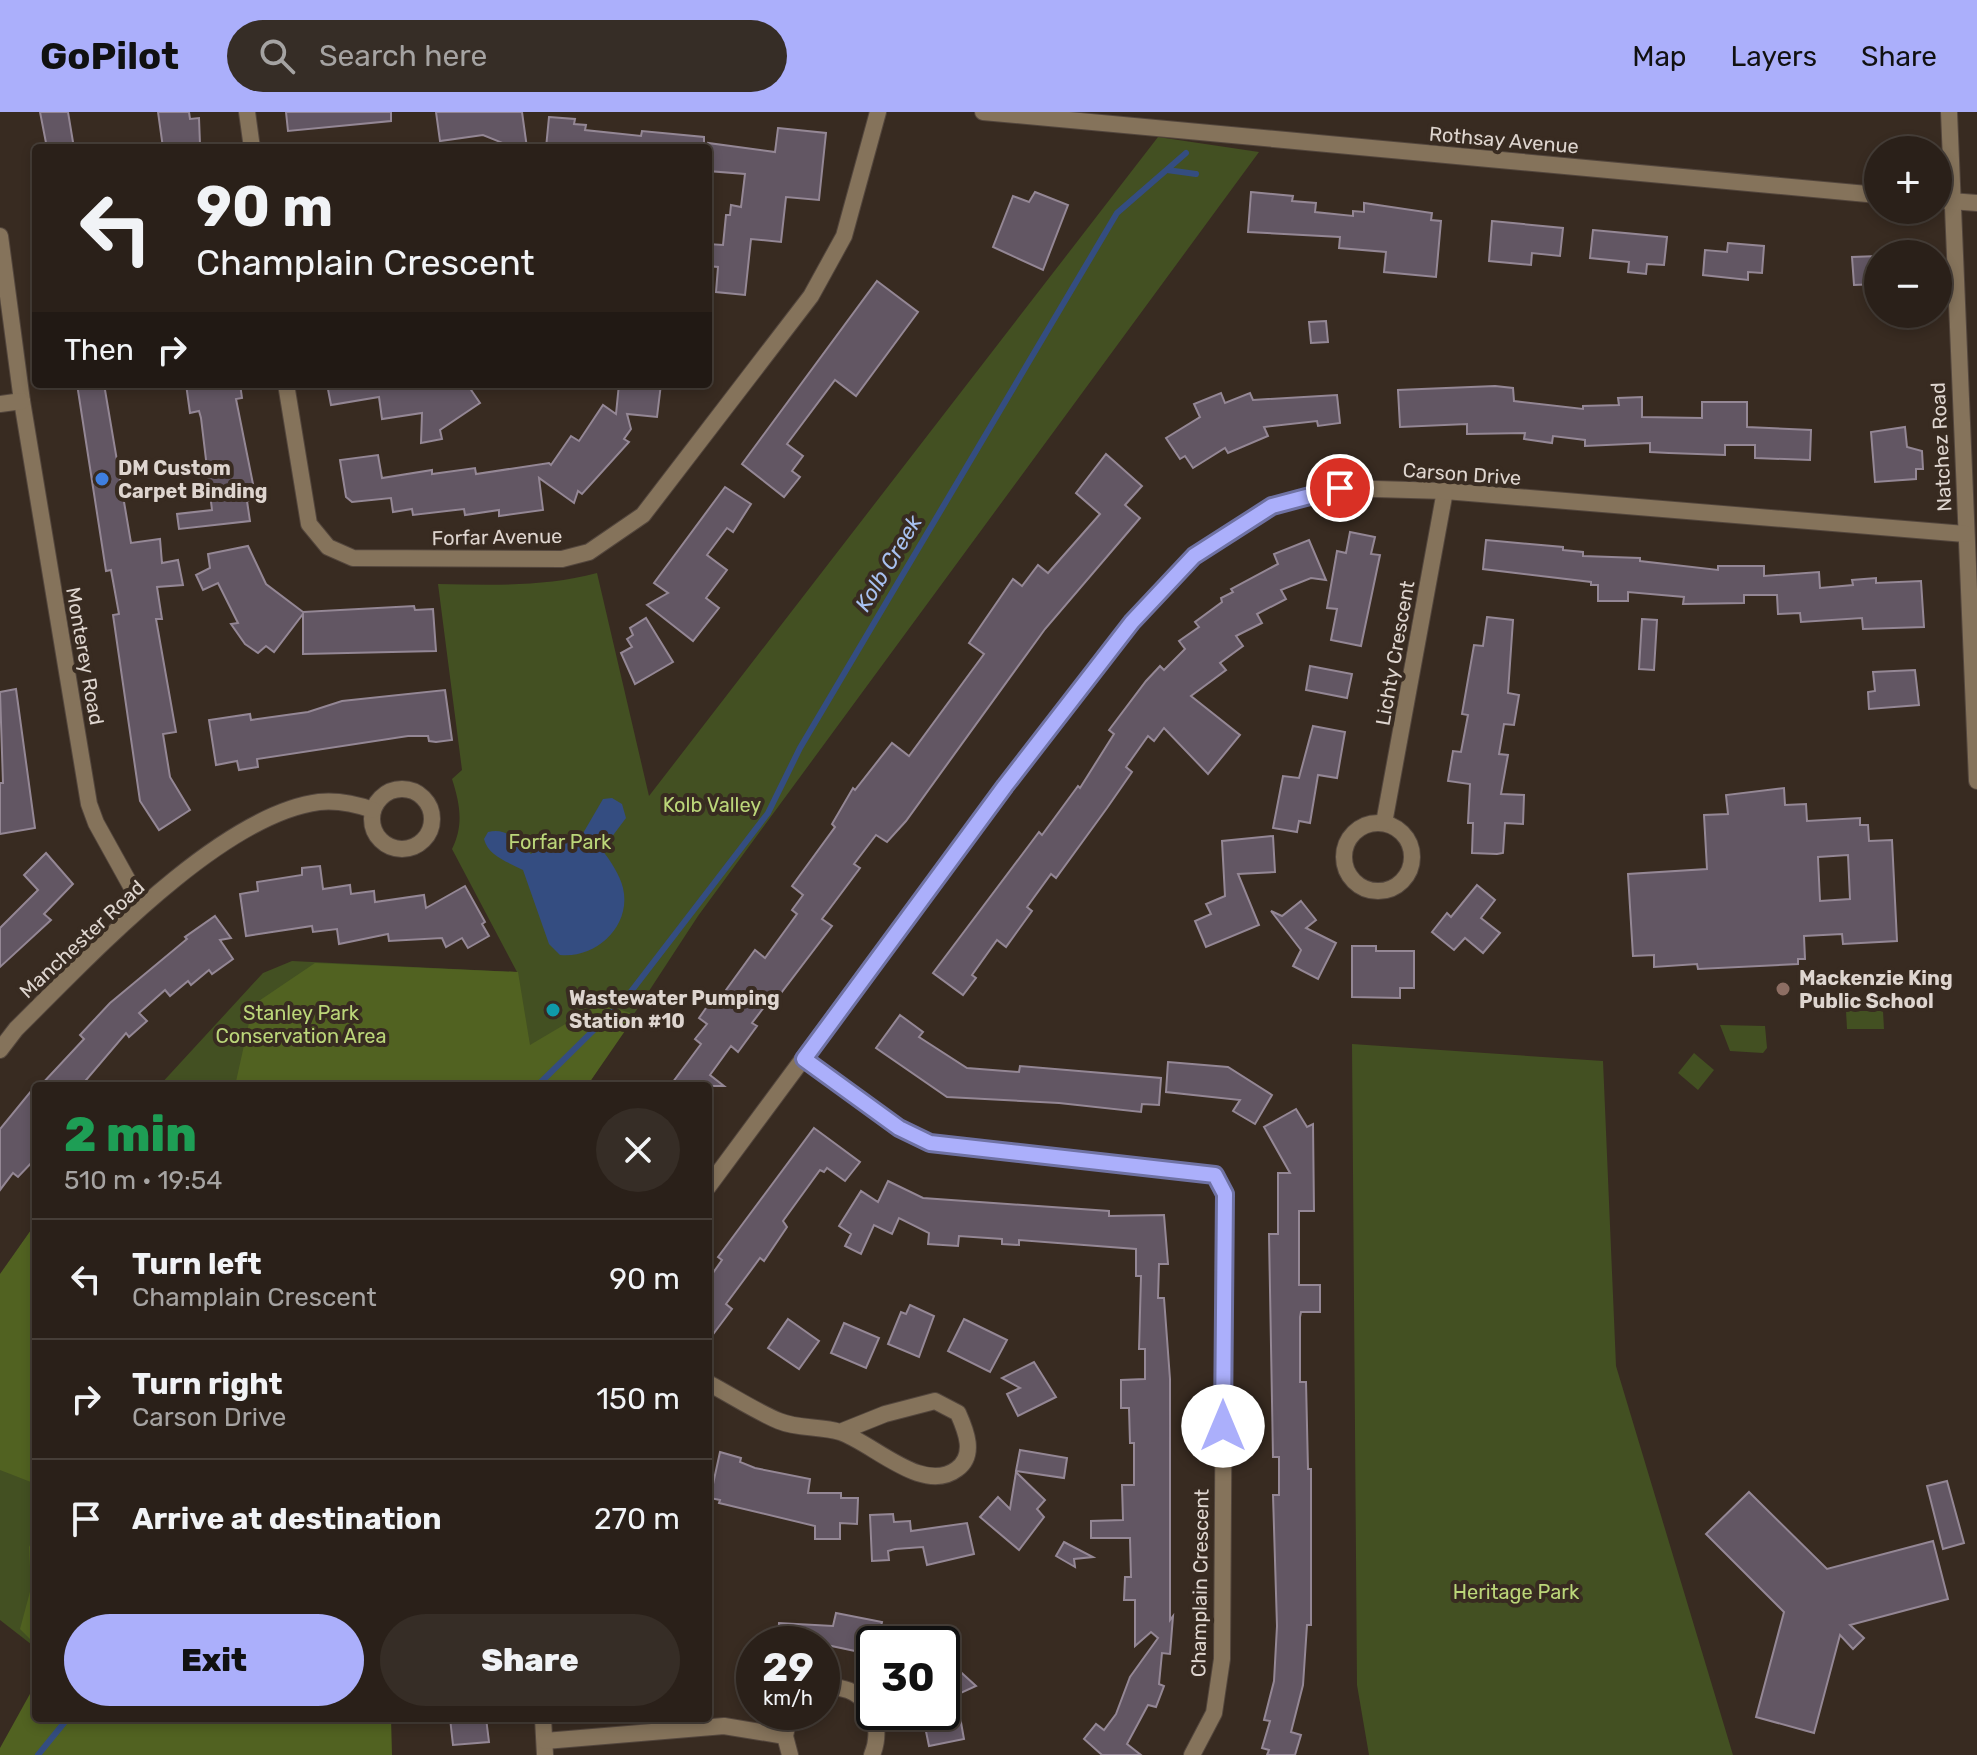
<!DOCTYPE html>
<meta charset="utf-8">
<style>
:root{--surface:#2a2019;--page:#362d26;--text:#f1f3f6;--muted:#a5a3a2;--line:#463e38;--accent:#abaffb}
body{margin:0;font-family:Rubik,sans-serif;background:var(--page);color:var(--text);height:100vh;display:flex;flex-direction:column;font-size:30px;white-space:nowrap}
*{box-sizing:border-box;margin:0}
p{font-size:26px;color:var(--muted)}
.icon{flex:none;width:44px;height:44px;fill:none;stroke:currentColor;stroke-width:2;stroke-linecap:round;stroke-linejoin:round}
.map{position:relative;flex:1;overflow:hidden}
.sheet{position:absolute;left:32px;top:970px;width:680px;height:640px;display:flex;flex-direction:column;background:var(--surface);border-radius:8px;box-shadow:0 4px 12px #0003,0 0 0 2px var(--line)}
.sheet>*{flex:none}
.top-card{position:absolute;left:32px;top:32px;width:680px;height:244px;border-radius:8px;box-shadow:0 4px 12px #0003,0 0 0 2px var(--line);background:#2a2019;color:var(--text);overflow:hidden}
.buttons{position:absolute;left:1864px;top:24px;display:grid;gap:16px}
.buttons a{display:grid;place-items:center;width:88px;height:88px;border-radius:50%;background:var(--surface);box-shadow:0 4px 12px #0003,0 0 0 2px var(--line);font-size:40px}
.speed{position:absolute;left:736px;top:1514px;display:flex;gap:16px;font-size:40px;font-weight:700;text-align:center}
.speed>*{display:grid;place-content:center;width:104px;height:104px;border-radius:50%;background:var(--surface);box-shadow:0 4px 12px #0003,0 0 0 2px var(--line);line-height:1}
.speed small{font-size:20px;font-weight:400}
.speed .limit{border:4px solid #111;border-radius:12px;background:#fff;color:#111}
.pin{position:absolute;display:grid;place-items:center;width:68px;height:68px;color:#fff;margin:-34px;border:4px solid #fff;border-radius:50%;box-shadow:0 2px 8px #0007}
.me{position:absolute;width:88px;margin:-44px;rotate:0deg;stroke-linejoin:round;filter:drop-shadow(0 0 6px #0008)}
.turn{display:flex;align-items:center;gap:28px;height:168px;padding:0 32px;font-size:36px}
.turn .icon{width:104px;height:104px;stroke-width:2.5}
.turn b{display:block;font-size:56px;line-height:68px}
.then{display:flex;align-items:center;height:76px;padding:0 32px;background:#0003;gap:16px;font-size:30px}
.round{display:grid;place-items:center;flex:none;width:84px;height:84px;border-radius:42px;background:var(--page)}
.head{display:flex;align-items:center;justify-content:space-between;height:136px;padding:0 32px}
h1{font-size:48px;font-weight:800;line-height:60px;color:#1e9e55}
.button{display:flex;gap:16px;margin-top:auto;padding:16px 32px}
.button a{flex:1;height:92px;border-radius:48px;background:var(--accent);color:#111;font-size:32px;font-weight:800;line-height:92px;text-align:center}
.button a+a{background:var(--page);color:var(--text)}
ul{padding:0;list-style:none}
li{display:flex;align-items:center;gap:24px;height:120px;padding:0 32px;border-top:2px solid var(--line)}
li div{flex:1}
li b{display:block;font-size:30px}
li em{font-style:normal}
header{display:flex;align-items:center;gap:48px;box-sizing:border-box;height:112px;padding:0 40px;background:var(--accent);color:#111}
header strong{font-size:38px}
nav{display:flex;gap:44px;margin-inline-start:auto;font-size:28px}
.search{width:560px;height:72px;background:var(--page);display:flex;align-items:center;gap:20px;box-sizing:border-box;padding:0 28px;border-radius:44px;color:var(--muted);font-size:30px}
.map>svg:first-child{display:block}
</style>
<header>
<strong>GoPilot</strong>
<div class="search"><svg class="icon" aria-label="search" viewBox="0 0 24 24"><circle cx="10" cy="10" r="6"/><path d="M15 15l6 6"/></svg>Search here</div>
<nav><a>Map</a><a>Layers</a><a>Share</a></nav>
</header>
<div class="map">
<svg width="1977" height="1643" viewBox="0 0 1977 1643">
<rect width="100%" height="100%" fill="#382b21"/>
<g fill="#435022">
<path d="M1158 25 1259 40 698 804 587 974H159L263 861 292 849 517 860 452 737C464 713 460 692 452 667L462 658 438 472C493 473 544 475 597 461L649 684Z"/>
<path d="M1846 899H1883L1884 917H1847Z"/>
<path d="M1720 913 1765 914 1767 936 1763 941 1730 939Z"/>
<path d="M1352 932 1603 949 1616 1254 1733 1643H1369L1357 1573Z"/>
<path d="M1694 941 1714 958 1698 978 1678 961Z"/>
<path d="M36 1111V1536L0 1508V1163Z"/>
</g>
<g fill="#516221">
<path d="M315 851 518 860 530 933 601 891 636 903 587 974H235L253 893Z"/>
<path d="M36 1111V1372L0 1358V1162Z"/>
<path d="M36 1422V1533L20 1517 31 1476 29 1435Z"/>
<path d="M36 1571V1606H391L392 1643H0V1636Z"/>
</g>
<path fill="#344d81" d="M612 686 622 692 626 706 602 738C610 748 620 763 623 776 632 815 595 847 560 843L549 832 523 758C508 750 488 744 484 727L488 720C508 715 518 730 531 742L548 726 582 723 603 687Z"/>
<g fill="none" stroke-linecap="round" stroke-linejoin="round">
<g stroke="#344d81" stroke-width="6">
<path d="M1167 58 1196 62"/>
<path d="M626 886 768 701 800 636 1117 101 1186 41"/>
<path d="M537 974 612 900"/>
<path d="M38 1643 68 1606"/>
</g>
</g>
<g fill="#625663" stroke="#948795" stroke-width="2" fill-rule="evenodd">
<path d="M40 0H68L74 36H47Z"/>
<path d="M158 0H189L190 7 199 6 200 32 195 36H163Z"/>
<path d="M286 0H391V9L288 19Z"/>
<path d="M436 0H522L527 36H515L483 23 440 29Z"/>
<path d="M549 5 575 7 574 12 586 13 585 18 641 24 642 19 704 25V36H546Z"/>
<path d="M778 16 826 21 819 88 786 85 781 130 751 127 745 183 716 180 718 155 708 154V132L723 133 726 103H730L731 93 741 95 745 62 708 59V31L775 40Z"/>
<path d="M1035 80 1068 93 1043 158 993 135 1013 84 1029 90Z"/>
<path d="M1251 80 1293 84 1292 89 1316 91 1315 100 1353 104V99L1364 100V91L1432 101 1431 108 1441 109 1436 165 1384 160 1386 140 1339 136 1340 125 1248 120Z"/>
<path d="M1492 109 1563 116 1560 144 1532 141 1531 153 1489 149Z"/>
<path d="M1593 118 1667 125 1664 153 1647 152 1646 162 1628 160 1629 150 1590 146Z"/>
<path d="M1728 131 1764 134 1762 161 1748 160V168L1703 163 1705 138 1727 140Z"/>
<path d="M1878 144V172L1854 173 1852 145Z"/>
<path d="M877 169 918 200 856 284 835 268 787 332 803 344 792 359 800 365 784 385 742 352Z"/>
<path d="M1326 209 1328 230 1311 231 1309 210Z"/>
<path d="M77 272H104L131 431 160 427 162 451 178 448 183 473 157 475 162 507H156L176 620 163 622 170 665 190 698 159 718 140 689 113 503 119 502 111 458 106 459Z"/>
<path d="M186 272H240L242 286 236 287 254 377H251L253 388 247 389 250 409 179 417 177 402 212 398 201 306 199 299 190 301Z"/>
<path d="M327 272H467L480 291 440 318 442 327 421 331 422 301 382 307 379 285 331 293Z"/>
<path d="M619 272H661L657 305 627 302 631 317 624 327 629 330 582 382 578 379 574 391 539 366 543 398 499 404V398L465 403 464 397 413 403 412 397 393 400 391 386 352 390 346 385 340 348 378 343 382 366 432 358V362L475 356 476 362 549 351 551 353 571 324 579 329 603 293 616 302Z"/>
<path d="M1495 274 1513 276 1514 289 1583 297V294L1619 293 1618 286 1642 285V305L1702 306V290H1747V315L1811 318 1810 348 1755 346V333H1725V343L1669 341 1650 340V331L1585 334V328L1553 324 1552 331 1524 327 1525 321 1467 322V312L1400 315 1398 278Z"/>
<path d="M1221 281 1225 291 1250 281 1253 288 1337 283 1340 311 1318 314 1317 309 1264 315 1268 324 1228 341 1225 336 1193 356 1185 344 1180 347 1166 326 1200 305 1194 292Z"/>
<path d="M1905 315 1907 335 1922 339 1923 357H1916V367L1875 370 1871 320Z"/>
<path d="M1106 342 1142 374 1125 393 1140 406 1045 517 906 709 887 730 876 723 854 752 860 756 822 807 832 814 778 885 774 882 752 911 757 914 738 940 731 934 710 963 724 974H670L701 932 695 927 707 912 699 906 713 886 718 889 755 838 765 846 797 802 792 798 803 783 792 774 835 715 832 712 853 676 855 678 892 631 909 644 984 542 969 531 1013 467 1022 474 1038 453 1048 461 1100 402 1076 381Z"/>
<path d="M725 375 751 392 733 420 727 416 707 443 727 458 706 486 719 496 693 529 647 493 668 481 654 471Z"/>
<path d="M1350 420 1375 425 1371 442 1380 443 1361 534 1331 528 1337 497 1327 496 1337 439 1346 441Z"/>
<path d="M1309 428 1326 468 1311 466 1281 478 1286 487 1257 502 1262 511 1236 524 1243 534 1220 551 1226 558 1191 584 1240 623 1208 662 1164 616 1154 629 1148 624 1126 655 1132 660 1107 696 1056 766 1051 762 1027 795 1032 799 1006 835 997 828 972 863 976 866 963 883 933 861 1039 720 1042 723 1078 674 1080 676 1114 622 1109 618 1146 569 1160 554 1164 558 1185 537 1179 529 1199 515 1195 510 1222 490 1221 486 1233 480 1231 477 1278 452 1274 442Z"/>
<path d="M1486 428 1563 435V438L1583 440V444L1640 446V449L1718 458V454H1764V464L1819 460 1820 476 1853 473 1852 468 1876 466V471L1921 469 1924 515 1863 517 1862 506 1801 510 1800 501 1778 502 1777 483H1744V491L1683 492 1684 485 1628 480V489H1598V473H1591V470L1483 457Z"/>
<path d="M248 434 266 472 303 500 414 494 415 498 433 497 436 539 303 542V502L274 540 266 534 258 541 245 532 231 512 238 511 218 471 203 478 196 463 210 456 208 442Z"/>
<path d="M1487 505 1513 508 1508 581 1519 583 1514 613 1504 612 1499 642 1508 643 1501 682 1524 683 1523 712 1505 711 1503 741 1497 742 1472 741 1473 711H1468L1470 672 1448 669 1453 639 1461 640 1468 603 1462 602 1474 533 1483 534Z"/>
<path d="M646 506 673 550 635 572 621 541 632 535 627 527 633 523 630 516Z"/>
<path d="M1642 507 1657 508 1654 558 1639 557Z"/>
<path d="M1310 554 1352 562 1347 586 1306 578Z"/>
<path d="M1915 558 1919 593 1869 597 1868 580 1875 579 1873 560Z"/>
<path d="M16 577 35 716 0 722V671H3L0 580Z"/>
<path d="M445 578 452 628 436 630 429 629 428 624H408L257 647 258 655 239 658 237 649 216 653 209 608 250 602 251 608 308 600 342 589Z"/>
<path d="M1313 614 1345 620 1337 666 1318 663 1310 711 1299 709 1297 720 1273 716 1283 664 1299 666Z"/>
<path d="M1784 676 1785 693 1806 692 1807 709 1860 706V713H1868L1869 729 1892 728 1897 829 1843 832 1842 822 1804 824 1805 847H1798V852L1698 857 1697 852 1654 855V843L1633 844 1628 762 1707 757 1704 703 1728 702 1726 683ZM1848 743 1850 787 1820 789 1818 745Z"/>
<path d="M1273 724 1275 760 1238 762 1259 813 1206 835 1195 809 1211 802 1206 792 1225 784 1222 729Z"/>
<path d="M46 741 73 772 44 802 51 808 0 855V816L38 778 24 763Z"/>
<path d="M320 754 323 777 350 773 351 782 374 779 375 790 424 783 426 796 465 774 485 810 482 812 489 824 468 836 462 826 446 835 442 826 389 829 388 822 339 832 337 817 313 820 312 814 246 824 240 782 258 779 257 770 302 763V756Z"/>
<path d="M1477 773 1495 788 1481 806 1500 821 1483 841 1465 826 1454 838 1432 820 1447 801 1451 805Z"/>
<path d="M1301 789 1316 808 1306 816 1336 831 1318 867 1293 854 1301 838 1271 799 1282 804Z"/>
<path d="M215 804 231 826 220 828 233 847 212 862 209 858 191 873 188 869 170 884 165 878 139 901 147 909 129 925 126 921 81 974H40L84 927 80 923 110 891 187 827 185 825Z"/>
<path d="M1352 834H1376V839H1414V876H1400V886L1352 885Z"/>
<path d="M900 903 923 920 919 925 967 956 1019 960 1020 954 1161 966 1159 993 1142 992 1141 1000 1059 991 947 985 876 936Z"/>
<path d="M1168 950 1228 955 1272 983 1255 1012 1233 999 1240 988 1166 980Z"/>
<path d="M36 973V1046L18 1065 13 1061 0 1078V1017Z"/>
<path d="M1296 997 1307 1015 1313 1012 1314 1099H1299V1173H1320V1200H1301L1300 1205V1270H1306L1308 1357H1311V1513H1307L1303 1573 1291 1620 1301 1623 1295 1643H1267L1269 1638 1262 1636 1270 1609 1264 1608 1274 1569 1277 1514 1273 1383H1279V1345H1273L1269 1122H1278V1061H1290L1264 1015Z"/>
<path d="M814 1016 860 1050 845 1069 827 1056 824 1060 820 1058 783 1109 787 1115 764 1149 760 1146 726 1192 732 1197 708 1229V1168L722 1148 718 1145Z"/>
<path d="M888 1069 923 1086 1109 1099V1104L1164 1103 1168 1152H1159L1158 1186H1164L1170 1267V1508L1173 1504 1170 1542 1162 1541 1159 1572 1164 1574 1156 1595 1148 1593 1127 1632 1141 1643H1102L1084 1627 1096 1612 1104 1618 1116 1602 1130 1565 1158 1526 1151 1520 1135 1534V1488H1124L1125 1465H1131L1130 1426H1091V1409L1123 1408 1122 1373H1134V1331H1130L1129 1296H1121V1268L1145 1267V1237H1139L1141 1164H1136V1137L1019 1128V1133L1002 1132V1127L959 1124 958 1134 928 1132 929 1121 899 1106 892 1122 874 1113 861 1142 845 1134 851 1122 839 1114 861 1079 878 1090Z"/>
<path d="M910 1193 934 1204 919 1245 888 1232 901 1200 906 1202Z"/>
<path d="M788 1207 819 1229 799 1257 768 1236Z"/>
<path d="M964 1207 1007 1228 990 1260 948 1239Z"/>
<path d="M844 1211 879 1226 866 1256 831 1241Z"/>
<path d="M1034 1250 1056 1285 1018 1304 1007 1282 1020 1276 1002 1266Z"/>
<path d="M1020 1338 1067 1346 1064 1366 1016 1359Z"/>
<path d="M720 1340 741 1346 740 1350 755 1356 810 1367 808 1381H841V1386H858L857 1412 840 1411V1427H815V1414L719 1391 720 1388 710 1386Z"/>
<path d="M1016 1360 1045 1388 1037 1397 1044 1405 1019 1438 980 1405 998 1385 1010 1397Z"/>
<path d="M1947 1369 1964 1431 1943 1437 1927 1374Z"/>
<path d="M1749 1380 1827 1457 1933 1429 1948 1487 1850 1513 1864 1526 1853 1537 1840 1523 1814 1621 1756 1605 1784 1500 1706 1422Z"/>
<path d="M893 1402 894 1410 910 1409 911 1419 967 1411 974 1442 927 1453 923 1435 895 1437 888 1439 889 1448 872 1449 870 1403Z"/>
<path d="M1064 1430 1093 1445 1074 1447 1075 1455 1056 1444Z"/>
<path d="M836 1501 882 1510 874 1543 822 1532H778L779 1511 833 1514Z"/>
<path d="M942 1543 976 1574 956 1583 964 1627 929 1634 922 1600H942Z"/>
<path d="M450 1606H486L489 1630 453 1633Z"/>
</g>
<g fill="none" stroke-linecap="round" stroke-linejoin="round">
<g stroke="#53463d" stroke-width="18">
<g id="minor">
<path d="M247 0 252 36"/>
<path d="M983 0 1878 83"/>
<path d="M1949 0 1977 669"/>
<path d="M1938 88 1977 91"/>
<path d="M0 124 22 289 89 692 96 711 142 794"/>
<path d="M286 272 309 412 328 435 353 446 562 447 589 440 643 403 811 184 844 124 878 0"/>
<path d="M0 292 22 289"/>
<circle cx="402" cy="707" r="30"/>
<circle cx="1378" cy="745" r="34"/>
<path d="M1384 711 1445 379"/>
<path d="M0 938 16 917C87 847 219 703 319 690 338 688 356 692 373 698"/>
<path d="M804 947 899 1016 930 1031 1215 1063 1225 1082 1222 1547 1214 1601 1192 1643"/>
<path d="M708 1075 1005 674 1132 510 1194 444 1272 394 1340 376 1445 379 1965 422"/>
<path d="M708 1271C731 1283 755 1299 779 1309 798 1317 820 1314 840 1320 873 1331 923 1383 957 1357 976 1343 966 1319 958 1301L935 1289 885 1302 840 1320"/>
<path d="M822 1576C862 1569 887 1607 872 1643"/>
<path d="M543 1606 545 1643"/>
<path d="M545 1629 724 1614 785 1624"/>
<path d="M790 1643 785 1624 790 1600"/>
</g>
</g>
<use href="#minor" stroke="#85735b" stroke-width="16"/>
</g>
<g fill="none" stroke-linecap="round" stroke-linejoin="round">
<g stroke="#6f72a3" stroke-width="20">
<path id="route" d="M1223 1314 1225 1082 1215 1063 930 1031 899 1016 804 947 1005 674 1132 510 1194 444 1272 394 1340 376"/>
</g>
<use href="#route" stroke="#abaffb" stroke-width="14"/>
</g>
<circle fill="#3f7fe0" stroke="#382b21" stroke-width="3" cx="102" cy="367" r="8"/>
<circle fill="#8d6e63" stroke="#382b21" stroke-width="3" cx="1783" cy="877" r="8"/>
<circle fill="#0f9aa8" stroke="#382b21" stroke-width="3" cx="553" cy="898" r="8"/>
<g text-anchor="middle" stroke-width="8" stroke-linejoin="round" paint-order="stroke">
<g font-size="20" fill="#ded5cf" stroke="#382b21">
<text transform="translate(1504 28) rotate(5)" y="7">Rothsay Avenue</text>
<text transform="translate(1941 335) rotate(-93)" y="7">Natchez Road</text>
<text transform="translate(1462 362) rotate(4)" y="7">Carson Drive</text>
<text transform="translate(497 425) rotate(-1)" y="7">Forfar Avenue</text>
<text transform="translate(1395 541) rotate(-80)" y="7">Lichty Crescent</text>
<text transform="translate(85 544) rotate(80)" y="7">Monterey Road</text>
<text transform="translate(82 827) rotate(-43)" y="7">Manchester Road</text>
<text transform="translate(1200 1471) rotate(-89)" y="7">Champlain Crescent</text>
</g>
<g font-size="20" font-weight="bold" fill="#ded5cf" stroke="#382b21" text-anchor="start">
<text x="118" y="363">DM Custom<tspan x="118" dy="23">Carpet Binding</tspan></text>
<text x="1799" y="873">Mackenzie King<tspan x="1799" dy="23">Public School</tspan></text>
<text x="569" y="893">Wastewater Pumping<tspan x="569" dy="23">Station #10</tspan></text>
</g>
<g font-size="20" fill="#bbd679" stroke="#382b21">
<text x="712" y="700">Kolb Valley</text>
<text x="560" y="737">Forfar Park</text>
<text x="301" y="908">Stanley Park<tspan x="301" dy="23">Conservation Area</tspan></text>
<text x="1516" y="1487">Heritage Park</text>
</g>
<g font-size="22" font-style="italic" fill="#a8c1f0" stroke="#382b21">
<text transform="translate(888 451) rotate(-59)" y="8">Kolb Creek</text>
</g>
</g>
</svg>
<div class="buttons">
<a>+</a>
<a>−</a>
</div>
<div class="speed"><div>29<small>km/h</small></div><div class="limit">30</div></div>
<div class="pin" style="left:1340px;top:376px;background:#d93025"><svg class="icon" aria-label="arrive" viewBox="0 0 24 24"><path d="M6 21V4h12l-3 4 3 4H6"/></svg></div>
<svg class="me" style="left:1223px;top:1314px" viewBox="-20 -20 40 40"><circle r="19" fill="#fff"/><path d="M0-13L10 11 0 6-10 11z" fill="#abaffb"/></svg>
<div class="top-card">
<div class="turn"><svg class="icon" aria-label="left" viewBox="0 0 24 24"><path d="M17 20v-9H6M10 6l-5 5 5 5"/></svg><div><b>90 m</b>Champlain Crescent</div></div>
<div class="then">Then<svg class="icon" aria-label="right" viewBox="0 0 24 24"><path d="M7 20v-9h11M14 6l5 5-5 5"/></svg></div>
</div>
<section class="sheet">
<div class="head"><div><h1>2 min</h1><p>510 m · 19:54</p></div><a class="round"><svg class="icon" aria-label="close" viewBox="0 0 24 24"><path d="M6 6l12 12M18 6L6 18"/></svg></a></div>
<ul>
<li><svg class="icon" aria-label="left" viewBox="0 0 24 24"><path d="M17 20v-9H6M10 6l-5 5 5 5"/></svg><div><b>Turn left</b><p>Champlain Crescent</p></div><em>90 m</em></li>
<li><svg class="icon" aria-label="right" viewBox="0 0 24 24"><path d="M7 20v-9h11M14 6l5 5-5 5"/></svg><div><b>Turn right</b><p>Carson Drive</p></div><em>150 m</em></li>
<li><svg class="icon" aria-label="arrive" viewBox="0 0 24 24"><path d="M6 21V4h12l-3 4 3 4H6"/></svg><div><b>Arrive at destination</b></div><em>270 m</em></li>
</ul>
<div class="button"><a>Exit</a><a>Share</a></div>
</section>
</div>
